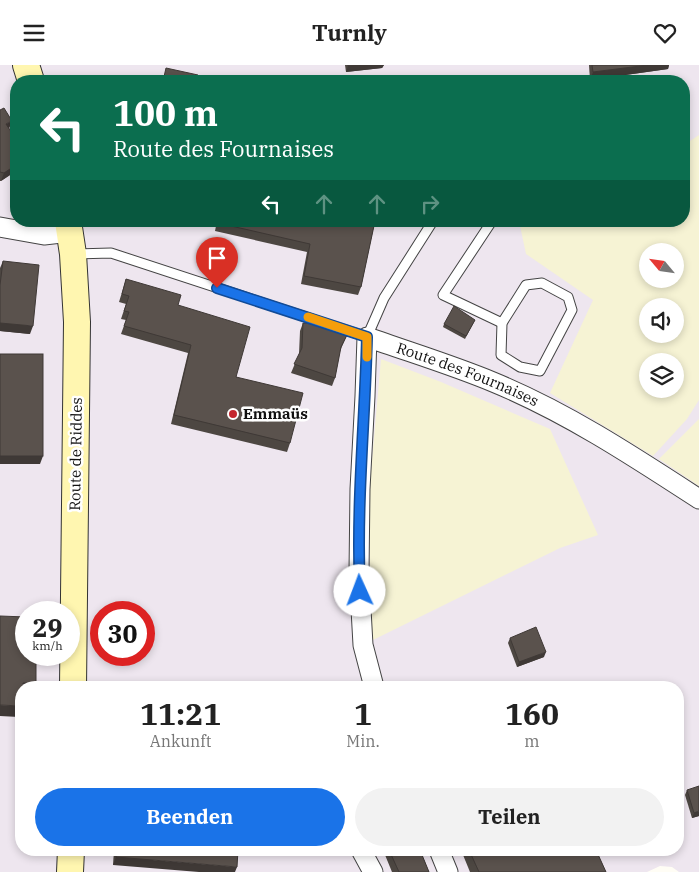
<!DOCTYPE html>
<html lang="de">
<meta charset="utf-8">
<style>
:root{--surface:#fff;--page:#f2f2f2;--text:#222;--muted:#767676;--accent:#1a73e8}
body{margin:0;font-family:"IBM Plex Serif",serif;background:var(--page);color:var(--text);height:100vh;display:flex;flex-direction:column;font-size:19px;white-space:nowrap}
*{box-sizing:border-box;margin:0}
p{font-size:16px;color:var(--muted)}
.icon{flex:none;width:28px;height:28px;fill:none;stroke:currentColor;stroke-width:2;stroke-linecap:round;stroke-linejoin:round}
.map{position:relative;flex:1;overflow:hidden}
.sheet{position:absolute;left:15px;top:616px;width:669px;height:175px;display:flex;flex-direction:column;background:var(--surface);border-radius:20px;box-shadow:0 2px 8px #0003}
.sheet>*{flex:none}
.guide{position:absolute;left:10px;top:10px;width:680px;height:152px;border-radius:20px;box-shadow:0 2px 8px #0003;background:#0b6e4f;color:#fff;overflow:hidden}
.needle{width:32px;rotate:299deg}
.fabs{position:absolute;left:639px;top:178px;display:grid;gap:10px}
.fabs a{display:grid;place-items:center;width:45px;height:45px;border-radius:50%;background:var(--surface);box-shadow:0 2px 8px #0003;font-size:25px}
.speed{position:absolute;left:15px;top:536px;display:flex;gap:10px;font-size:25px;font-weight:700;text-align:center}
.speed>*{display:grid;place-content:center;width:65px;height:65px;border-radius:50%;background:var(--surface);box-shadow:0 2px 8px #0003;line-height:1}
.speed small{font-size:12px;font-weight:400}
.speed .limit{border:8px solid #d22;background:#fff;color:#111}
.pin{position:absolute;display:grid;place-items:center;width:42px;height:42px;color:#fff;margin:-51px -21px;border-radius:50% 50% 50% 0;rotate:-45deg;box-shadow:0 0 5px #0007}
.pin .icon{rotate:45deg}
.me{position:absolute;width:55px;margin:-28px;rotate:358deg;stroke-linejoin:round;filter:drop-shadow(0 0 4px #0008)}
.turn{display:flex;align-items:center;gap:18px;height:105px;padding:0 20px;font-size:22px}
.turn .icon{width:65px;height:65px;stroke-width:2.5}
.turn b{display:block;font-size:35px;line-height:42px}
.lanes{display:flex;align-items:center;height:48px;padding:0 20px;background:#0003;justify-content:center;gap:25px;direction:ltr}
.lanes .off{opacity:.35}
.eta{display:flex;justify-content:space-evenly;align-items:center;height:85px;text-align:center}
.eta b{font-size:30px;font-weight:800;line-height:35px}
.button{display:flex;gap:10px;margin-top:auto;padding:10px 20px}
.button a{flex:1;height:58px;border-radius:30px;background:var(--accent);color:#fff;font-size:20px;font-weight:800;line-height:58px;text-align:center}
.button a+a{background:var(--page);color:var(--text)}
header{display:flex;justify-content:space-between;align-items:center;height:65px;padding:0 20px;background:var(--surface);font-size:22px;font-weight:800}
.map>svg:first-child{display:block}
</style>
<header><svg class="icon" aria-label="menu" viewBox="0 0 24 24"><path d="M4 6h16M4 12h16M4 18h16"/></svg>Turnly<svg class="icon" aria-label="heart" viewBox="0 0 24 24"><path d="M12 20l-8-8c-3-5 5-10 8-4 3-6 11-1 8 4z"/></svg></header>
<div class="map">
<svg width="699" height="807" viewBox="0 0 699 807">
<rect width="100%" height="100%" fill="#fffdf5"/>
<path fill="#eee6ef" fill-rule="evenodd" d="M0 0H699V807H679L672 802 660 801 647 807H0ZM16 16H684V156H16ZM648 186H675V214H648ZM648 241H675V269H648ZM648 296H675V324H648ZM26 548H69V590H26ZM101 548H144V590H101ZM21 622H678V785H21Z"/>
<g fill="#f6f3d4" fill-rule="evenodd">
<path d="M699 70V335L687 354 653 391 550 328 593 235 526 189 519 156H684V80ZM648 186H675V214H648ZM648 241H675V269H648ZM648 296H675V324H648Z"/>
<path d="M381 294 441 317 550 364 598 470 560 483 371 576 369 429Z"/>
<path d="M699 354V421L659 394Z"/>
</g>
<g fill="none" stroke-linecap="round" stroke-linejoin="round">
<g stroke="#444" stroke-width="11">
<g id="lane">
<path d="M492 156 443 230 502 258"/>
<path d="M75 189 111 188 367 272 384 233 433 156"/>
<path d="M542 218 568 232 572 245 540 306 520 302 501 290 502 258 526 220Z"/>
</g>
</g>
<g stroke="#444" stroke-width="21">
<g id="street">
<path d="M0 162 44 170 70 167"/>
<path id="s1" d="M374 622 363 580 359 508 360 424 365 331 367 272C409 287 452 300 493 317 566 347 633 391 699 434"/>
<path d="M361 785 373 807"/>
<path d="M439 785 448 807"/>
</g>
</g>
<g stroke="#333" stroke-width="28">
<g id="secondary">
<path d="M26 0 31 16"/>
<path d="M68 156 73 189 77 257 73 622"/>
<path d="M70 807 71 785"/>
</g>
</g>
<use href="#lane" stroke="#fff" stroke-width="9"/>
<use href="#street" stroke="#fff" stroke-width="19"/>
<use href="#secondary" stroke="#fff6b0" stroke-width="26"/>
</g>
<g fill="#4d4742">
<path d="M345 0H384L382 3 346 7Z"/>
<path d="M589 0H669L668 4 590 15Z"/>
<path d="M0 45 9 63 16 106 1 116H0Z"/>
<path d="M217 156H375L361 222 358 230 301 219 307 187 215 166Z"/>
<path d="M377 156H395L394 160Z"/>
<path d="M3 196 30 269 0 266V203Z"/>
<path d="M126 214 178 240 290 378 287 387 171 359 188 288 121 269 126 255 121 254 126 239 119 237Z"/>
<path d="M475 255 465 274 443 262 444 259Z"/>
<path d="M303 258 347 270 340 286 335 313 332 321 291 308 299 289 300 266Z"/>
<path d="M510 573 544 592 517 602 508 578Z"/>
<path d="M687 725 699 751 692 753 685 730Z"/>
<path d="M114 785H238L113 800Z"/>
<path d="M383 785H420L429 807H392Z"/>
<path d="M461 785H596L606 807H470Z"/>
</g>
<g fill="#3f3936">
<path d="M361 0H384L382 3 346 7 348 1Z"/>
<path d="M648 0H669L668 4 590 15 593 7Z"/>
<path d="M12 56 9 64 6 59Z"/>
<path d="M16 100V106L1 116 4 108Z"/>
<path d="M0 258 33 261 30 269 0 266Z"/>
<path d="M0 391H43L40 399H0Z"/>
<path d="M546 587 544 592 517 602 519 597Z"/>
<path d="M23 618H36L34 622H21Z"/>
<path d="M0 640 21 641V644L19 652 0 651Z"/>
<path d="M699 746V751L692 753 694 748Z"/>
<path d="M116 792 237 802 235 807H199L113 800Z"/>
</g>
<g fill="#5a524d" stroke="#3f3936">
<path d="M348 0H361L348 1Z"/>
<path d="M592 0H648L593 7Z"/>
<path d="M166 3 198 10 196 16H163Z"/>
<path d="M4 43 12 56 6 59 16 74V100L4 108 0 107V45Z"/>
<path d="M218 156H375L361 222 304 211 310 179 218 158Z"/>
<path d="M3 196 39 200 33 261 0 258V220Z"/>
<path d="M126 214 181 230 178 240 250 262 236 312 303 328 290 378 174 350 191 280 124 261 129 247 124 246 129 231 122 229Z"/>
<path d="M454 241 475 255 466 271 444 259Z"/>
<path d="M303 258 321 260 347 270 341 282 335 313 294 299 302 283Z"/>
<rect x="0" y="289" width="43" height="102"/>
<path d="M0 551 26 552V590H36V618H23V622H21V641L0 640Z"/>
<path d="M536 562 546 587 519 597 510 573Z"/>
<path d="M699 721V746L694 748 687 725Z"/>
<path d="M116 785H238L237 802 116 792Z"/>
<path d="M389 785H420L429 807H399Z"/>
<path d="M469 785H596L606 807H479Z"/>
</g>
<g fill="none" stroke-linecap="round" stroke-linejoin="round">
<g stroke="#114b97" stroke-width="12">
<path id="route" d="M217 223 367 272C365 356 356 441 360 526"/>
</g>
<use href="#route" stroke="#1a73e8" stroke-width="9"/>
<path stroke="#f59e0b" stroke-width="9" d="M308 252 367 272V292"/>
</g>
<circle fill="#c4262e" stroke="#fff" stroke-width="2" cx="233" cy="349" r="5"/>
<g text-anchor="middle" stroke-width="5" stroke-linejoin="round" paint-order="stroke">
<g font-size="15" fill="#111" stroke="#fff">
<text dy="5" stroke="none"><textPath href="#s1" startOffset="459">Route des Fournaises</textPath></text>
<text transform="translate(76 389) rotate(-89)" y="5">Route de Riddes</text>
</g>
<g font-size="15" font-weight="bold" fill="#111" stroke="#fff" text-anchor="start">
<text x="243" y="354">Emmaüs</text>
</g>
</g>
</svg>
<div class="fabs">
<a><svg class="needle" viewBox="-14 -14 28 28"><path d="M0-13l5 13h-10z" fill="#e53935"/><path d="M0 13l5-13h-10z" fill="#767676"/></svg></a>
<a><svg class="icon" aria-label="sound" viewBox="0 0 24 24"><path d="M4 9h4l5-4v14l-5-4H4zM17 9q2 3 0 6"/></svg></a>
<a><svg class="icon" aria-label="layers" viewBox="0 0 24 24"><path d="M12 4l9 5-9 5-9-5zM3 14l9 5 9-5"/></svg></a>
</div>
<div class="speed"><div>29<small>km/h</small></div><div class="limit">30</div></div>
<div class="pin" style="left:217px;top:223px;background:#d93025"><svg class="icon" aria-label="arrive" viewBox="0 0 24 24"><path d="M6 21V4h12l-3 4 3 4H6"/></svg></div>
<svg class="me" style="left:360px;top:526px" viewBox="-20 -20 40 40"><circle r="19" fill="#fff"/><path d="M0-13L10 11 0 6-10 11z" fill="#1a73e8"/></svg>
<div class="guide">
<div class="turn"><svg class="icon" aria-label="left" viewBox="0 0 24 24"><path d="M17 20v-9H6M10 6l-5 5 5 5"/></svg><div><b>100 m</b>Route des Fournaises</div></div>
<div class="lanes"><svg class="icon" aria-label="left" viewBox="0 0 24 24"><path d="M17 20v-9H6M10 6l-5 5 5 5"/></svg><svg class="icon off" aria-label="ahead" viewBox="0 0 24 24"><path d="M12 20V5M6 11l6-6 6 6"/></svg><svg class="icon off" aria-label="ahead" viewBox="0 0 24 24"><path d="M12 20V5M6 11l6-6 6 6"/></svg><svg class="icon off" aria-label="right" viewBox="0 0 24 24"><path d="M7 20v-9h11M14 6l5 5-5 5"/></svg></div>
</div>
<section class="sheet">
<div class="eta">
<div><b>11:21</b><p>Ankunft</p></div>
<div><b>1</b><p>Min.</p></div>
<div><b>160</b><p>m</p></div>
</div>
<div class="button"><a>Beenden</a><a>Teilen</a></div>
</section>
</div>
